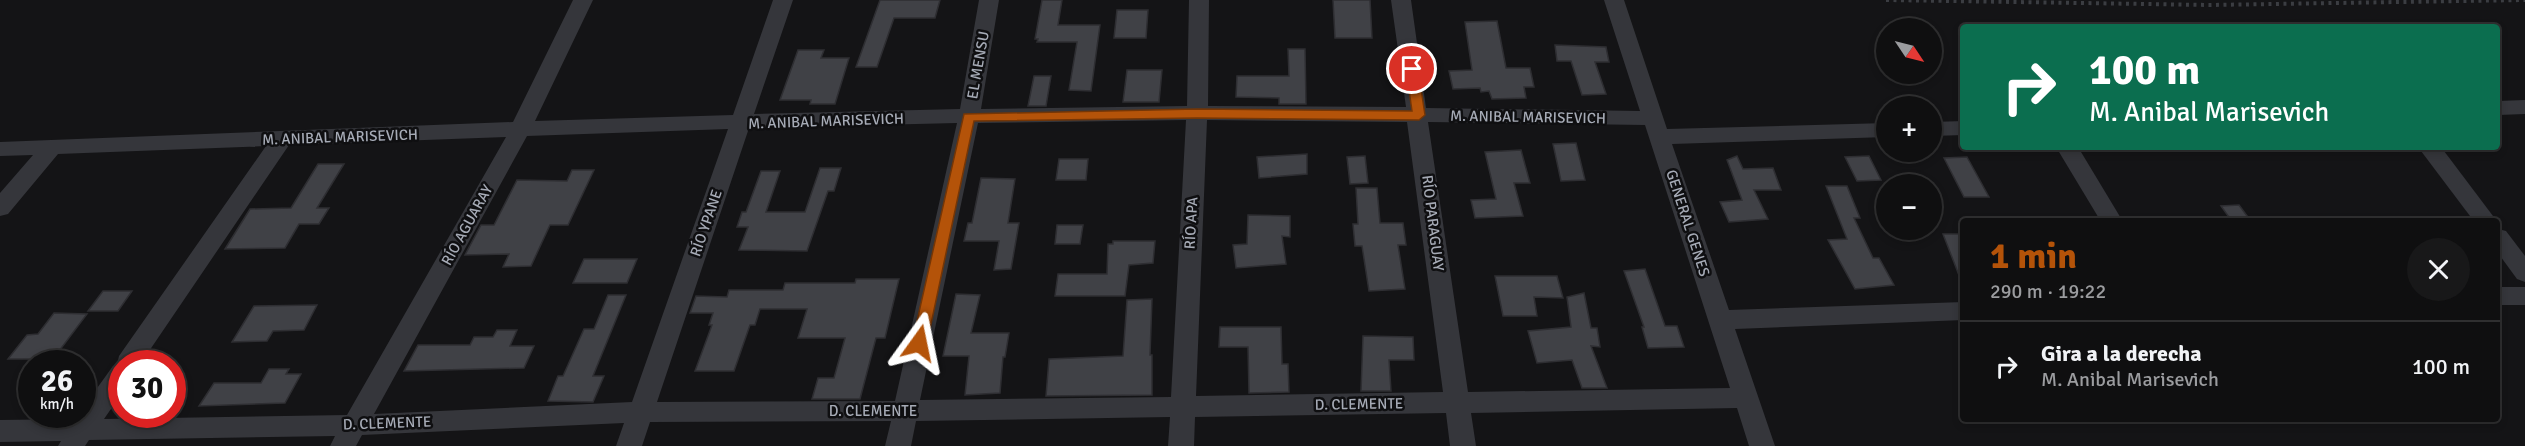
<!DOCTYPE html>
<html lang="es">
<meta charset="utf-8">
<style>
:root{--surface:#0f0f10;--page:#181819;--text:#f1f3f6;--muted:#9b9c9f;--line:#2f2f30;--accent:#b45309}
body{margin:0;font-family:Signika,sans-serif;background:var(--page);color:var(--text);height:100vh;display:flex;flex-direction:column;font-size:22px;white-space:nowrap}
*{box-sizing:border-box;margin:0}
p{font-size:20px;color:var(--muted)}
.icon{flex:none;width:33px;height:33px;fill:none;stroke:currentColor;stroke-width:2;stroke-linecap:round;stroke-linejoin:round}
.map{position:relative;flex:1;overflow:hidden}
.panel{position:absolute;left:1960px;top:218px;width:540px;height:204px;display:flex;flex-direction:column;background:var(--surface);border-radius:6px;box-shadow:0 3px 9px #0003,0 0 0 2px var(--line)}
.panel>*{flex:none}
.guide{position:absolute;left:1960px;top:24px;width:540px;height:126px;border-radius:6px;box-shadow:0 3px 9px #0003,0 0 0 2px var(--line);background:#0b6e4f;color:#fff;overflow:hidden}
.needle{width:39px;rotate:125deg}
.fabs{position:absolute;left:1876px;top:18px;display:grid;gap:12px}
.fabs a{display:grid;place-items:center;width:66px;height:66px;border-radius:50%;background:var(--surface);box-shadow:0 3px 9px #0003,0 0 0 2px var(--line);font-size:30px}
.speed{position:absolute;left:18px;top:350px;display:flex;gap:12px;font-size:30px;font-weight:700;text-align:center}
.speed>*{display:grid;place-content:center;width:78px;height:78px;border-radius:50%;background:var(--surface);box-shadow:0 3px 9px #0003,0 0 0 2px var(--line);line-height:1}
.speed small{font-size:15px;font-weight:400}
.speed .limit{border:9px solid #d22;background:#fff;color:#111}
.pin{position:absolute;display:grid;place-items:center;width:51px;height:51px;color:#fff;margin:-26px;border:3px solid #fff;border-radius:50%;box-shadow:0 2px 6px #0007}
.me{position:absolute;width:66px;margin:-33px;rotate:12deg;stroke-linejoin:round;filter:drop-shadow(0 0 4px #0008)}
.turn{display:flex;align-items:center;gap:21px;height:126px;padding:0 30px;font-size:27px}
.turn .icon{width:78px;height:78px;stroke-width:2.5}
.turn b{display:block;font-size:42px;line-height:51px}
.round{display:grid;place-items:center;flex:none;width:63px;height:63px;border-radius:32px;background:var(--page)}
.overview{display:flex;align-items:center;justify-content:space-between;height:102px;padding:0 30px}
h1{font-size:36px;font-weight:700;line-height:45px;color:var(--accent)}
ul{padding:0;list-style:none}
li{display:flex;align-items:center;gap:18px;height:90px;padding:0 30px;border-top:2px solid var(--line)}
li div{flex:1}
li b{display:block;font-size:22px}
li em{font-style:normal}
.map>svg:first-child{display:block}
</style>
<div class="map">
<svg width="2525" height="446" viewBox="0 0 2525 446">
<rect width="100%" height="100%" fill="#141416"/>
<g fill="#404146" stroke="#2e2e32" stroke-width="1.5">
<path d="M880 0H940L935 18H894L877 67H856Z"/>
<path d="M1042 0H1062L1058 25H1100L1091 91 1069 90 1077 42H1037L1038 39H1035Z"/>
<path d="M1333 0H1370L1372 38H1335Z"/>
<path d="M1117 10H1148L1146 38H1114Z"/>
<path d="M1497 21 1506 68H1530L1534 87H1524L1526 98 1492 99 1489 91 1481 92 1480 88 1453 89 1449 71 1472 70 1465 22Z"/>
<path d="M1555 45 1606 47 1609 62H1595L1606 94 1582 95 1571 61H1557Z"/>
<path d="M1288 49H1305L1306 104H1279V98L1236 97 1237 76H1289Z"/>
<path d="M798 50H824L821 58H849L835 104H810L811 100H780Z"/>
<path d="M1127 70H1162L1159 102H1123Z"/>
<path d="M1034 76H1051L1046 106H1028Z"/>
<path d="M1576 143 1585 180 1561 181 1553 144Z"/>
<path d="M1521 150 1530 183H1514L1523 216 1475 218 1471 200 1496 199 1485 152Z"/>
<path d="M1307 154V174L1259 178 1257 157Z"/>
<path d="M1365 156 1368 183 1350 184 1347 157Z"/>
<path d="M1737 156 1743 169 1773 168 1781 190H1754L1768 219 1729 222 1720 202 1742 200 1727 160Z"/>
<path d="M1869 156 1881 180 1857 181 1845 157Z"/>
<path d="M1967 157 1989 197H1964L1944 158Z"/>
<path d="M1059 159H1088L1086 180H1056Z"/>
<path d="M318 164H344L317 208H329L319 224H299L285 248 225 249 250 209 291 208Z"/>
<path d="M820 168H841L834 191H828L807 251 739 250 748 227H737L742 212H746L761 171H780L766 212H805Z"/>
<path d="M572 170H594L568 225H550L531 266 503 267 509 254 465 255 481 225H494L517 180 567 181Z"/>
<path d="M981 178 1015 179 1008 223H1019L1011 269 994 270 999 241H964L968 223H972Z"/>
<path d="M1826 186H1847L1860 218H1854L1873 258H1879L1894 285 1855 289 1828 240 1847 239Z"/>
<path d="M1356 188H1377L1380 223H1403L1406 245H1398L1405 289 1369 291 1362 246H1355L1353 224H1358Z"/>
<path d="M2239 205 2250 220H2231L2221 206Z"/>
<path d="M1248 215 1290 216V237L1282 236 1286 264 1236 268 1233 245 1247 244Z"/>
<path d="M1057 225H1083L1080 244H1055Z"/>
<path d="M1943 234H1964V283H1962Z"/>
<path d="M1113 241H1155L1153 263 1129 265 1125 296H1055L1058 274H1107L1108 244H1113Z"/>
<path d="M584 259H637L627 283H573Z"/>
<path d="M1645 269 1665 326H1677L1684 347 1648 348 1642 327H1644L1624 271Z"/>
<path d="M1495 276H1557L1563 298 1534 297 1537 316H1503Z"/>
<path d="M856 279H899L885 338H876L860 399H812L818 378H834L845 338H798L807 309H760L755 325H750L734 371H695L712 325H709L713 313H690L696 296 727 297 729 290H783L785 283H855Z"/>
<path d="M103 291H132L118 311H88Z"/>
<path d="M1584 293 1591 328H1597L1600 347 1591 346 1607 388H1582L1572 360 1537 363 1528 331 1571 327 1567 297Z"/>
<path d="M956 294 980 295 971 333H1009L1005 357H1003L1000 393 965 395 969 356H943Z"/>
<path d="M608 295H626L593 376H604L593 402 548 401 558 376H563L584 329H594Z"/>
<path d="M1152 299 1150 355H1152V395L1046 396 1049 359 1123 356 1127 300Z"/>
<path d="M317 305 304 330 273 331 267 341 232 342 254 306Z"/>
<path d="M54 313 87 314 53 359H8L27 335 38 334Z"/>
<path d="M1220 327H1281L1282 364H1288L1289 392 1249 393 1248 347H1219Z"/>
<path d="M497 330H517L510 346H534L524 368 404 371 418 345H470L474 337H493Z"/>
<path d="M1363 336 1413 337 1414 360H1389L1391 391H1361Z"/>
<path d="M269 369H289L286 374H301L285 403 199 406 214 383H261Z"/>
</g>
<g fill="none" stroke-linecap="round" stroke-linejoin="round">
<path stroke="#3b3d42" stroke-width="4" stroke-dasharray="3 4.5" stroke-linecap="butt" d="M1886 0 2210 5 2525 0"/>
<g fill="#35363b" fill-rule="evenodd">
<path d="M573 0H593L535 121 733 115 773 0H793L754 114 960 109 979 0H999L981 109 1187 106 1189 0H1209L1208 106 1406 107 1391 0H1411L1426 108 1640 111 1604 0H1624L1667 129 1887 123V137L1672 144 1729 310 1964 302V320L1735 329 1775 446H1749L1737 408 1471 413 1476 446H1450L1446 413 1195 417 1194 446H1168L1170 417 916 421 911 446H885L891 421 650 422 642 446H616L624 423 362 435 356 446H330L335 436 89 440 85 446H58L61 441 0 442V420L76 419 79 414H82V409L113 366 117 365 119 356 266 146 58 154 8 214 0 216V193L33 155 0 156V142L513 122ZM1186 120 1171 397 920 400 978 123ZM1207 120 1407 122 1443 392 1196 396ZM1428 122 1645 125 1730 388 1468 392ZM957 123 895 401 657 402 749 128ZM728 129 632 402 374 414 527 136ZM506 137 347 415 104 419 122 393V363H141L289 145Z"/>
<path d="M2525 100V114L2498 115V101Z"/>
<path d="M1964 121V135L1932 136V122Z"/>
<path d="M2056 147H2078L2122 220H2100Z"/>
<path d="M2418 147H2441L2496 220H2473Z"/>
<path d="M2498 229 2506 231 2525 256V282L2517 279 2498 253Z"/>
<rect x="2498" y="287" width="27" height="18"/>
</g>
</g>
<path fill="#b45309" stroke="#753606" stroke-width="1.5" d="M1412 65 1418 69 1425 115 1419 120 1197 118 974 121 927 343 925 347H914L912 343 964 114 1197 109 1412 111 1406 69Z"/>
<g text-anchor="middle" stroke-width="5" stroke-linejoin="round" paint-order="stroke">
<g font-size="15" fill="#a6abb6" stroke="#0f0f11">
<text transform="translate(978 65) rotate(-80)" y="5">EL MENSU</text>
<text transform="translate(1528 117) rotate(1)" y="5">M. ANIBAL MARISEVICH</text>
<text transform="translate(826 121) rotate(-2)" y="5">M. ANIBAL MARISEVICH</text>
<text transform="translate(340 137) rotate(-2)" y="5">M. ANIBAL MARISEVICH</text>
<text transform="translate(706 223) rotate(-71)" y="5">RÍO YPANE</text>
<text transform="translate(1191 223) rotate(-87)" y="5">RÍO APA</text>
<text transform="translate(1433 223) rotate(83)" y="5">RÍO PARAGUAY</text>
<text transform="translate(1688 223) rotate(72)" y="5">GENERAL GENES</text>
<text transform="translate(467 225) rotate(-61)" y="5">RÍO AGUARAY</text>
<text transform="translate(1359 404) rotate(-1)" y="5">D. CLEMENTE</text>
<text x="873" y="416">D. CLEMENTE</text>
<text transform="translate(387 423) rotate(-2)" y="5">D. CLEMENTE</text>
</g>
</g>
</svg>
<div class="fabs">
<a><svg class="needle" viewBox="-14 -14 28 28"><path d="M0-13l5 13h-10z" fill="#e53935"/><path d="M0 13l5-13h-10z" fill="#9b9c9f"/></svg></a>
<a>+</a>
<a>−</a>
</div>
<div class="speed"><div>26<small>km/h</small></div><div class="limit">30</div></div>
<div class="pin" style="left:1412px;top:69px;background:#d93025"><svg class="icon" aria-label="arrive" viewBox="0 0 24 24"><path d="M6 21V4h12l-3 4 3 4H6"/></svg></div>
<svg class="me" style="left:919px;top:343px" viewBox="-20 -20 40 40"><path d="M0-17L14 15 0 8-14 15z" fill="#b45309" stroke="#fff" stroke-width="4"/></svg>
<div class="guide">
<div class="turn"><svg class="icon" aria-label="right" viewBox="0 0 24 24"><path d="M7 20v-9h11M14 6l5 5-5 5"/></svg><div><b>100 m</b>M. Anibal Marisevich</div></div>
</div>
<section class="panel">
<div class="overview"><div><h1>1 min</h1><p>290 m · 19:22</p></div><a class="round"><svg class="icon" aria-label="close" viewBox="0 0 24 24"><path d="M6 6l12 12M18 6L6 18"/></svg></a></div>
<ul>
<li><svg class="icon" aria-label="right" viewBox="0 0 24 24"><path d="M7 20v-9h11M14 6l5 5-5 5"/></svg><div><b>Gira a la derecha</b><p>M. Anibal Marisevich</p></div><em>100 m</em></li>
</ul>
</section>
</div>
